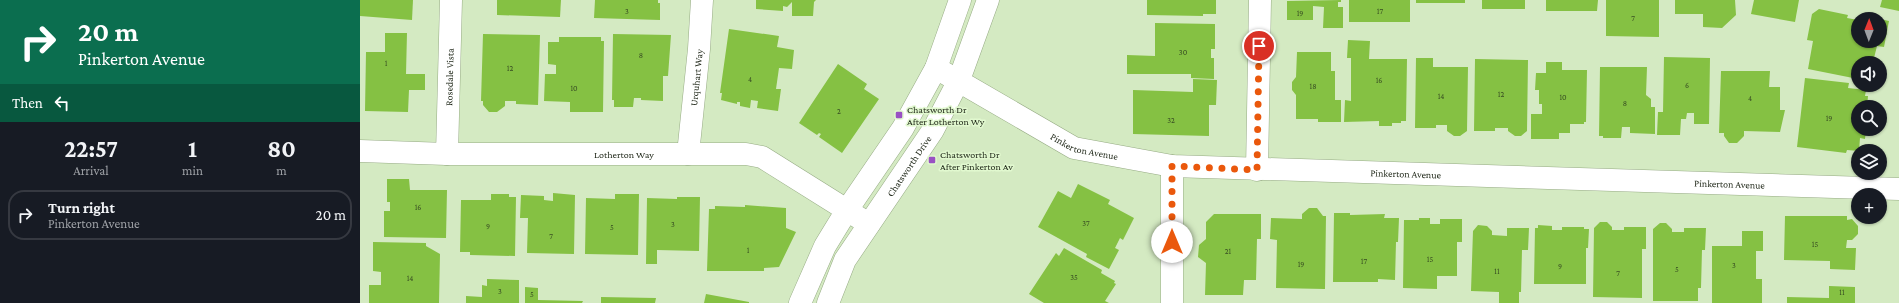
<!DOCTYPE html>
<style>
:root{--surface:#171b24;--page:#242831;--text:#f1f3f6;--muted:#9ea1a6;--line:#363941}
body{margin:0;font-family:"Crimson Pro",serif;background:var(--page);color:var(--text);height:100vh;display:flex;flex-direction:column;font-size:15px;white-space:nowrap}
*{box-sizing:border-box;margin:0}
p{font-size:13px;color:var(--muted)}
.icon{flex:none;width:22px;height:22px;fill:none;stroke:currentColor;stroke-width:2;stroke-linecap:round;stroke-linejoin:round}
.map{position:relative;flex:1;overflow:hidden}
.details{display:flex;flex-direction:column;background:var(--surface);width:360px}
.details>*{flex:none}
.guide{background:#0b6e4f;color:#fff;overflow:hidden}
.needle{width:26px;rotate:1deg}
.fabs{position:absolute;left:1491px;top:12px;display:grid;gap:8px}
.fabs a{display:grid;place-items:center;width:36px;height:36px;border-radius:50%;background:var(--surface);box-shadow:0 1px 3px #0004;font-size:20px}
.pin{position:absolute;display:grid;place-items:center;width:34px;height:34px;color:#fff;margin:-17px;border:2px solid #fff;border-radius:50%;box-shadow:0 1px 4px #0007}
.me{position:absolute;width:44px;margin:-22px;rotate:0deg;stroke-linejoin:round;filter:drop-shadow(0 0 3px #0008)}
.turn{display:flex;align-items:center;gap:14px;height:84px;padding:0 12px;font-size:18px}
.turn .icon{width:52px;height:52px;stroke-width:2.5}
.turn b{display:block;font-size:28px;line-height:34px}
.then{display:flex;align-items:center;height:38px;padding:0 12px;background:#0003;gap:8px;font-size:15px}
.eta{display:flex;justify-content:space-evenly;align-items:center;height:68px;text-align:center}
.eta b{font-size:24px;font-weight:700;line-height:28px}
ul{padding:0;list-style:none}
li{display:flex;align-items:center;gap:12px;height:50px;margin:0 8px 6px;padding:0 4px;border:2px solid var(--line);border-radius:16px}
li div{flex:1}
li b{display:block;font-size:15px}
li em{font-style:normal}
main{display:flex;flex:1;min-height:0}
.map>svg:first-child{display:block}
</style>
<main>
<section class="details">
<div class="guide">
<div class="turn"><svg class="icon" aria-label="right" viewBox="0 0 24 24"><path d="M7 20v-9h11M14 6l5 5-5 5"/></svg><div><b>20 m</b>Pinkerton Avenue</div></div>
<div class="then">Then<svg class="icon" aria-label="left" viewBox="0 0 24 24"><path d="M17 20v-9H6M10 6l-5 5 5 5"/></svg></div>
</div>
<div class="eta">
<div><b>22:57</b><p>Arrival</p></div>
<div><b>1</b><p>min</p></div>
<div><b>80</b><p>m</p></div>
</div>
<ul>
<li><svg class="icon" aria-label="right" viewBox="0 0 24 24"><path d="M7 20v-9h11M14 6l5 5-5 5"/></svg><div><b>Turn right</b><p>Pinkerton Avenue</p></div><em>20 m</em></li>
</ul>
</section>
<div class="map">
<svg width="1539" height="303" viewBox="0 0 1539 303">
<rect width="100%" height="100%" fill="#d4eac2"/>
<g fill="#85c143">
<path d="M0 0H53L52 20 0 16Z"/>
<path d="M137 0H201L200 17 137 15Z"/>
<path d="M235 0H298V3H300V20L234 18Z"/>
<path d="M396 0H456L454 2 453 16H432V2L427 7 423 6V11L396 9Z"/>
<path d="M787 0H856V14H843V16L787 15Z"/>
<path d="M981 0V2H978V7H983V28H963L964 7 953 6V20H927V1Z"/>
<rect x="989" y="0" width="61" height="22"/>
<rect x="1056" y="0" width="49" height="3"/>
<rect x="1122" y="0" width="43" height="9"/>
<path d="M1186 0H1238L1237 11H1186Z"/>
<path d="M1246 0H1299V37L1246 36Z"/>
<path d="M1315 0H1375L1376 15 1362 28 1343 27V14H1315Z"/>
<path d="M1394 0H1439L1435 22 1391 14Z"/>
<path d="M1522 0H1539V11L1520 7Z"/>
<path d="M1459 9 1488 15 1487 18 1498 20V41H1520V19L1529 21 1524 47 1517 46 1514 58 1519 59 1524 66 1523 74 1520 76V63H1498V79L1448 69 1453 41 1447 40 1452 14Z"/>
<path d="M1505 16 1516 18V19H1504Z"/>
<path d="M795 23 855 24V49H851V58H854V79L831 78V74H767V55L795 56Z"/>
<path d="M369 29 419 36 417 47 434 50 432 69 419 68 416 89H421L418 111 397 108 398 101 391 100 390 108 380 106V102H377V104L361 100 362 93H360Z"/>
<path d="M25 33H47L46 74H65V90H49L48 112 5 111 6 52H25Z"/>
<path d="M123 34 180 35 178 105 156 104V101H145V106L137 112H129L123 105V101H121Z"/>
<path d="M253 34 311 35 308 76H303V101L281 100V98H274L273 107H254V100H252Z"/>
<path d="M199 37H241V41H244L243 112H210V102L184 101 185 74H196V65L188 64V42H199Z"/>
<path d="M988 40 1010 41 1009 59H1047L1046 121H1041V123H1032V126H1019V121L984 122 985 100 991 101V58H987Z"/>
<path d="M937 52H971V71H975V100H981V122H958V119H936V95L932 90V82L936 77Z"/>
<path d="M1304 57 1350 58 1349 124H1334V113H1327L1326 119H1321L1320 135H1297L1298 112H1303Z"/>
<path d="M1056 58H1073V67H1108L1107 131 1100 136H1094L1087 131V125H1076V128H1055Z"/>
<path d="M1115 59 1168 60 1167 131 1161 136H1155L1148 131V128H1135V131H1114Z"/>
<path d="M1186 62H1202V70H1227L1226 122H1224V124H1210V133H1199V139H1171V114H1182V104H1179V90H1175L1176 73H1186Z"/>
<path d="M478 64 507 84 504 89 519 99 482 153 459 137 461 134 459 133 457 135 439 123Z"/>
<path d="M1240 67H1287L1286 95 1291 99V107H1295V134L1270 133V127H1262L1261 138H1243V136H1239Z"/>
<path d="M1361 71H1410L1409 87H1420V110H1425L1420 132 1384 131V136L1377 143H1369L1364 136V133H1359Z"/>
<path d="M1445 78 1489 83 1488 88 1506 90 1505 96H1508L1507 107H1498V129H1506L1505 139 1500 138 1499 151 1487 150 1486 153 1437 147Z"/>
<path d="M833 79 857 80 856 105H849V136L773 134V90L833 92Z"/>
<path d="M27 179H49L50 190H87L86 238 24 237V211H30V202H27Z"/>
<path d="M718 184 750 200 748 204 774 218 763 240 760 238 755 248 759 250 749 269 726 257 727 254 678 227 698 191 711 198Z"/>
<path d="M193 193 215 195 214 254 167 253 168 218H160L161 195 184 196V200L193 201Z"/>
<path d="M131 194H149V197H156L155 256 110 255V252H100L101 200H131Z"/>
<path d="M255 194H279L278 255 225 254 226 198 255 199Z"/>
<path d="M317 197H340L339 251 297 250V264H286L287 198 317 199Z"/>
<path d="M385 205 426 208V228L436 232 419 267 404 268V271H347L349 209H355V206L385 207Z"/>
<path d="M949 208H957L963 216H966L965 289 916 288 917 240 910 239 911 218 942 219V214Z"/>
<path d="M974 213H990V215L1025 214 1024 218H1039L1038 242H1036L1035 280 1018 279V282H973Z"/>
<path d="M854 214H901V239H897L896 280H884L883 295H845L846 263 838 257 839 245 846 239V222Z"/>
<path d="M1425 216H1487V220L1492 219 1498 226V234L1492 240H1487L1486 248H1496L1495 270 1470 269V261L1424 260Z"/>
<path d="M1059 218H1070V224H1080V219H1102V242H1097V276H1077V289L1043 288 1044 220H1059Z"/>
<path d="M1240 222H1247L1252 227V230H1264V227H1286V249H1282V298L1233 297 1234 228Z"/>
<path d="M1300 223H1306L1312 229V232H1324V228H1346L1345 250H1342L1341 288H1338V301H1293V229Z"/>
<path d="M1118 225 1127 226 1132 231V235L1147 236V228H1169L1168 250H1162L1161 292H1159V303H1139V292L1111 291 1113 231Z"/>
<path d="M1178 225 1192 226V230H1202V227H1224V229H1229L1228 248H1226V284H1174L1175 228H1178Z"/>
<path d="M1382 231H1403V251H1396V279H1402V303H1352V246H1382Z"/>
<path d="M13 242 66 243V246L80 254 79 303H9V285H21V272L13 271Z"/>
<path d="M704 248 742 270 741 273 755 281 754 283 756 284 745 301 749 303H684L669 294 696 253 699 256Z"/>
<path d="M127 279 159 280V303H106V296L122 297V285L127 286Z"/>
<path d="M1469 286 1495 287V303H1427V297L1469 298Z"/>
<path d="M165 287 178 288V300L223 301 222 303H165Z"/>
<path d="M346 294 389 302V303H344Z"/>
<path d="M241 297 296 298 295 303H241Z"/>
</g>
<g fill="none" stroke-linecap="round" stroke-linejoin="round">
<g stroke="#96ab84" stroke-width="23">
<g id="minor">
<path id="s1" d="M576 68 714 148 812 166 1539 189"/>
<path id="s2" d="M0 151 87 154H386L402 157 509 224"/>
<path id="s3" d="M87 154 91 0"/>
<path id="s4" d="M328 154 339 49 342 0"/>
<path d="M897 170 900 0"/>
<path d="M440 303 465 246 487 210 543 128 576 68 600 0"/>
<path id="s5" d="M468 303 485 260 573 130 599 80 628 0"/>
<path d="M812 303V166"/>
</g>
</g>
<use href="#minor" stroke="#fff" stroke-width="22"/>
</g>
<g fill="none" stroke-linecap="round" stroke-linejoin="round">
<path stroke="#ea580c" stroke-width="7" stroke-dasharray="0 12.6" d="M812 242V166L897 170 899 46"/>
</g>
<g fill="#9950c3" stroke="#e1f8cf" stroke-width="1.5">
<rect x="535" y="111" width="8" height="8" rx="2"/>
<rect x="568" y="156" width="8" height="8" rx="2"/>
</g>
<g text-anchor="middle" stroke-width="3" stroke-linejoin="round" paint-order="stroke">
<g font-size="8" fill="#384e23">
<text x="267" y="14">3</text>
<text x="1020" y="14">17</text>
<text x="940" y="16">19</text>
<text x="1273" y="21">7</text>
<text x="823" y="55">30</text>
<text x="281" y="58">8</text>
<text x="26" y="66">1</text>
<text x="150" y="71">12</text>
<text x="390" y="82">4</text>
<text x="1019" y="83">16</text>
<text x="1327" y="88">6</text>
<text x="953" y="89">18</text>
<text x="214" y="91">10</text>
<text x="1141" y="97">12</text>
<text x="1081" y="99">14</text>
<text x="1203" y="100">10</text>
<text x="1390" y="101">4</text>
<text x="1265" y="106">8</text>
<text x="479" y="114">2</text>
<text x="1469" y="121">19</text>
<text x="811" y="123">32</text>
<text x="58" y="210">16</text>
<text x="726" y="226">37</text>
<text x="313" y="227">3</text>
<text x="128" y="229">9</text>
<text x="252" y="230">5</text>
<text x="191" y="239">7</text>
<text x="1455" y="247">15</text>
<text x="388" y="253">1</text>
<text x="868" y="254">21</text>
<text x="1070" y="262">15</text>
<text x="1004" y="264">17</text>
<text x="941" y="267">19</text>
<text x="1374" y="268">3</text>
<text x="1200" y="269">9</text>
<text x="1317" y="272">5</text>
<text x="1137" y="274">11</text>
<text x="1258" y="276">7</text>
<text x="714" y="280">35</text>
<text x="50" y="281">14</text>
<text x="140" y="294">3</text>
<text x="1482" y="295">11</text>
<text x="172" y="297">5</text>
</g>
<g font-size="10" fill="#1f2718" stroke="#e1f8cf">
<text dy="4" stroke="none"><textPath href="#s3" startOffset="77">Rosedale Vista</textPath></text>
<text dy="4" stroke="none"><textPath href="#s4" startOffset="77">Urquhart Way</textPath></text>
<text dy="4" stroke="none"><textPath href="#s1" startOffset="169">Pinkerton Avenue</textPath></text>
<text dy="4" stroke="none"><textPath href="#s2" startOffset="264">Lotherton Way</textPath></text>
<text dy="4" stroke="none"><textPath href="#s5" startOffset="160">Chatsworth Drive</textPath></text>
<text dy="4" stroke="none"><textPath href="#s1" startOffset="493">Pinkerton Avenue</textPath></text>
<text dy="4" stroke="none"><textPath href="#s1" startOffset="817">Pinkerton Avenue</textPath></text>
</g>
<g font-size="10" fill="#1f2718" stroke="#e1f8cf" text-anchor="start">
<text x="547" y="113">Chatsworth Dr<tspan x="547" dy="12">After Lotherton Wy</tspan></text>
<text x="580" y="158">Chatsworth Dr<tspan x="580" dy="12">After Pinkerton Av</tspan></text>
</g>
</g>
</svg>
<div class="fabs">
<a><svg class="needle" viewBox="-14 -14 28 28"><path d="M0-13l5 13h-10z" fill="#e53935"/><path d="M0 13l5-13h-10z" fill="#9ea1a6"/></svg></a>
<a><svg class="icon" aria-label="sound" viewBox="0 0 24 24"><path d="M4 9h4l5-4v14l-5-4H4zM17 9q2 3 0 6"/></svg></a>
<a><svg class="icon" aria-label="search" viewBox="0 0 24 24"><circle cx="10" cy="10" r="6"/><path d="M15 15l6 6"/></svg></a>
<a><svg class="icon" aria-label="layers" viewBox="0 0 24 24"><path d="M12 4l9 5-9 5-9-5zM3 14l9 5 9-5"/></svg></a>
<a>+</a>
</div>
<div class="pin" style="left:899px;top:46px;background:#d93025"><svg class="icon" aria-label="arrive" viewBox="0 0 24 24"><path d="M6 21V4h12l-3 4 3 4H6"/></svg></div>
<svg class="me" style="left:812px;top:242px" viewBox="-20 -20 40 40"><circle r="19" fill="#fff"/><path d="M0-13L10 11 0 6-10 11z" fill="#ea580c"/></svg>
</div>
</main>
